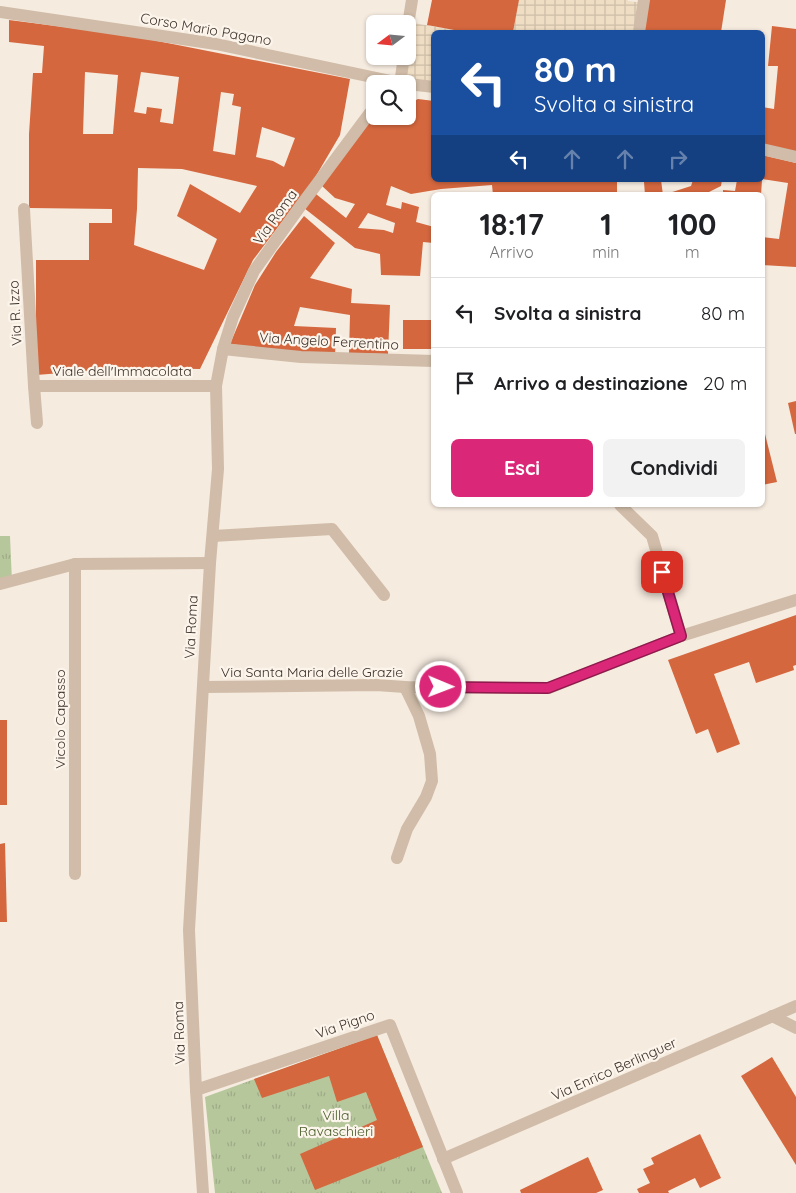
<!DOCTYPE html>
<html lang="it">
<style>
:root{--surface:#fff;--page:#f2f2f2;--text:#202124;--muted:#757577;--line:#e0e0e0;--accent:#db2777}
body{margin:0;font-family:Quicksand,sans-serif;background:var(--page);color:var(--text);height:100vh;display:flex;flex-direction:column;font-size:19px;white-space:nowrap}
*{box-sizing:border-box;margin:0}
p{font-size:16px;color:var(--muted)}
.icon{flex:none;width:28px;height:28px;fill:none;stroke:currentColor;stroke-width:2;stroke-linecap:round;stroke-linejoin:round}
.map{position:relative;flex:1;overflow:hidden}
.panel{position:absolute;left:431px;top:192px;width:334px;height:315px;display:flex;flex-direction:column;background:var(--surface);border-radius:8px;box-shadow:0 1px 4px #0004}
.panel>*{flex:none}
.top-card{position:absolute;left:431px;top:30px;width:334px;height:152px;border-radius:8px;box-shadow:0 1px 4px #0004;background:#1a4fa0;color:#fff;overflow:hidden}
.needle{width:32px;rotate:254deg}
.buttons{position:absolute;left:366px;top:15px;display:grid;gap:10px}
.buttons a{display:grid;place-items:center;width:50px;height:50px;border-radius:8px;background:var(--surface);box-shadow:0 1px 4px #0004;font-size:25px}
.pin{position:absolute;display:grid;place-items:center;width:42px;height:42px;color:#fff;margin:-21px;border-radius:10px;box-shadow:0 2px 8px #0006}
.me{position:absolute;width:55px;margin:-28px;rotate:91deg;stroke-linejoin:round;filter:drop-shadow(0 0 4px #0008)}
.turn{display:flex;align-items:center;gap:18px;height:105px;padding:0 20px;font-size:22px}
.turn .icon{width:65px;height:65px;stroke-width:2.5}
.turn b{display:block;font-size:35px;line-height:42px}
.lanes{display:flex;align-items:center;height:48px;padding:0 20px;background:#0003;justify-content:center;gap:25px;direction:ltr}
.lanes .off{opacity:.35}
.eta{display:flex;justify-content:space-evenly;align-items:center;height:85px;text-align:center}
.eta b{font-size:30px;font-weight:800;line-height:35px}
.cta{display:flex;gap:10px;margin-top:auto;padding:10px 20px}
.cta a{flex:1;height:58px;border-radius:8px;background:var(--accent);color:#fff;font-size:20px;font-weight:800;line-height:58px;text-align:center}
.cta a+a{background:var(--page);color:var(--text)}
ul{padding:0;list-style:none}
li{display:flex;align-items:center;gap:15px;height:70px;padding:0 20px;border-top:1px solid var(--line)}
li div{flex:1}
li b{display:block;font-size:19px}
li em{font-style:normal}
.map>svg:first-child{display:block}
</style>
<div class="map">
<svg width="796" height="1193" viewBox="0 0 796 1193">
<defs>
<pattern id="park-tufts" width="24" height="20" patternUnits="userSpaceOnUse" patternTransform="scale(1.25)"><rect width="24" height="20" fill="#b7c79c"/><path d="M3 7l-1-3M5 7V3M7 7l1-3M15 17l-1-3M17 17v-4M19 17l1-3" fill="none" stroke="#9eab86"/></pattern>
<pattern id="plaza-grid" width="8" height="8" patternUnits="userSpaceOnUse" patternTransform="scale(1.25)"><rect width="8" height="8" fill="#efddc4"/><path d="M0 4h8M4 0v8" fill="none" stroke="#cebea8"/></pattern>
</defs>
<rect width="100%" height="100%" fill="#f6ebdf"/>
<g fill="url(#park-tufts)">
<path d="M0 536H10L12 582 0 584Z"/>
<path d="M377 1035 442 1193H215L205 1097Z"/>
</g>
<g fill="url(#plaza-grid)">
<path d="M519 0H628V1L644 3 639 32H513Z"/>
<path d="M408 22 465 32H434V87L400 83 408 56Z"/>
</g>
<g fill="#d4673e" fill-rule="evenodd">
<path d="M432 0H519L513 32H465L427 25Z"/>
<path d="M645 0H726L721 32H640Z"/>
<path d="M9 20 127 35 350 79 340 135 313 181 253 260 200 369 126 368 36 375V260H89V223H112V209L29 208V134L33 73H42L44 46 9 42ZM85 72 118 75 113 134H83ZM141 72 179 77 173 124 160 122 162 109 147 107 146 114 134 112ZM221 92 234 94 232 105 241 107 235 155 213 151ZM262 127 295 138 284 167 273 161 256 157ZM138 168 182 169 257 186 240 213 190 184 177 216 217 239 204 270 134 245 137 209Z"/>
<path d="M772 26 796 29V152L762 145V107L774 109 778 66H768Z"/>
<path d="M418 99 434 101V180H617V195H493L492 185 441 189 411 194 391 186 386 205 401 209 402 202 419 207 416 222 434 227V243L423 242 420 276 381 275 380 254 355 248 304 208 316 194 346 218 355 204 335 198 321 185 369 121 381 116H408V104ZM368 213 395 223 393 233 384 230 358 228Z"/>
<path d="M762 155 796 163V267L762 265V237L779 239 788 183 762 179Z"/>
<path d="M636 180H661L663 195H645L644 182 636 181Z"/>
<path d="M693 180H722L721 186 703 195H663L691 186Z"/>
<path d="M737 180H762L761 195H723V190L735 191Z"/>
<path d="M304 216 335 243 310 278 352 289 351 303 390 305 388 354 349 353 350 315 300 307 294 326 336 328 335 357 230 344 255 285 276 252Z"/>
<rect x="403" y="320" width="31" height="29"/>
<path d="M796 401V434H795L788 403Z"/>
<path d="M765 434 777 482 762 485V435Z"/>
<path d="M796 615V665L793 666 794 670 756 683 749 662 714 674 740 744 717 753 708 729 696 734 668 660Z"/>
<rect x="0" y="720" width="7" height="85"/>
<path d="M5 843 7 922H0V844Z"/>
<path d="M377 1035 423 1147 315 1190 300 1154 377 1120 366 1092 337 1102 329 1076 262 1098 254 1079Z"/>
<path d="M772 1057 796 1097V1165L741 1076Z"/>
<path d="M700 1134 721 1178 700 1188 695 1178 668 1191 669 1193H639L637 1189 650 1183 643 1169 654 1164 651 1158Z"/>
<path d="M588 1157 603 1190 596 1193H521L520 1190Z"/>
</g>
<g fill="none" stroke-linecap="round" stroke-linejoin="round">
<g stroke="#d0bca8" stroke-width="12">
<path d="M0 12 216 44 405 84"/>
<path d="M408 25 412 0"/>
<path d="M639 32 644 0"/>
<path d="M400 84 404 56"/>
<path d="M408 84 434 87"/>
<path d="M762 149 796 157"/>
<path d="M24 209 34 386"/>
<path d="M223 349 301 357 434 361"/>
<path d="M37 423 34 386H216"/>
<path d="M620 505 652 536 681 636"/>
<path d="M213 536 332 529 384 595"/>
<path d="M0 584 75 564 210 563"/>
<path d="M203 687 376 685 405 687 549 688 681 636 796 600"/>
<path d="M397 858 407 829 426 797 432 781 430 754 419 716 405 687"/>
<path d="M75 874V564"/>
<path d="M772 1016 796 1028"/>
<path d="M196 1090 390 1025 457 1193"/>
<path d="M443 1159 796 1006"/>
<path d="M203 1193 196 1090 189 930 210 563 218 469 216 386 223 349 233 317 254 271 299 208 369 114 375 108"/>
</g>
</g>
<g fill="none" stroke-linecap="round" stroke-linejoin="round">
<g stroke="#8e194d" stroke-width="12">
<path id="route" d="M441 687 548 688 681 636 662 572"/>
</g>
<use href="#route" stroke="#db2777" stroke-width="9"/>
</g>
<g text-anchor="middle" stroke-width="4.5" stroke-linejoin="round" paint-order="stroke">
<g font-size="14" fill="#3c3029" stroke="#fcf5ec">
<text transform="translate(206 29) rotate(10)" y="5">Corso Mario Pagano</text>
<text transform="translate(275 217) rotate(-54)" y="5">Via Roma</text>
<text transform="translate(15 313) rotate(-93)" y="5">Via R. Izzo</text>
<text transform="translate(329 341) rotate(3)" y="5">Via Angelo Ferrentino</text>
<text x="122" y="376">Viale dell'Immacolata</text>
<text transform="translate(191 627) rotate(-87)" y="5">Via Roma</text>
<text x="312" y="677">Via Santa Maria delle Grazie</text>
<text transform="translate(60 719) rotate(-90)" y="5">Vicolo Capasso</text>
<text transform="translate(345 1024) rotate(-19)" y="5">Via Pigno</text>
<text transform="translate(179 1033) rotate(-92)" y="5">Via Roma</text>
<text transform="translate(614 1069) rotate(-24)" y="5">Via Enrico Berlinguer</text>
</g>
<g font-size="14" fill="#495e2a" stroke="#fcf5ec">
<text x="336" y="1120">Villa<tspan x="336" dy="16">Ravaschieri</tspan></text>
</g>
</g>
</svg>
<div class="buttons">
<a><svg class="needle" viewBox="-14 -14 28 28"><path d="M0-13l5 13h-10z" fill="#e53935"/><path d="M0 13l5-13h-10z" fill="#757577"/></svg></a>
<a><svg class="icon" aria-label="search" viewBox="0 0 24 24"><circle cx="10" cy="10" r="6"/><path d="M15 15l6 6"/></svg></a>
</div>
<div class="pin" style="left:662px;top:572px;background:#d93025"><svg class="icon" aria-label="arrive" viewBox="0 0 24 24"><path d="M6 21V4h12l-3 4 3 4H6"/></svg></div>
<svg class="me" style="left:441px;top:687px" viewBox="-20 -20 40 40"><circle r="17" fill="#db2777" stroke="#fff" stroke-width="3"/><path d="M0-11L8 9 0 5-8 9z" fill="#fff"/></svg>
<div class="top-card">
<div class="turn"><svg class="icon" aria-label="left" viewBox="0 0 24 24"><path d="M17 20v-9H6M10 6l-5 5 5 5"/></svg><div><b>80 m</b>Svolta a sinistra</div></div>
<div class="lanes"><svg class="icon" aria-label="left" viewBox="0 0 24 24"><path d="M17 20v-9H6M10 6l-5 5 5 5"/></svg><svg class="icon off" aria-label="ahead" viewBox="0 0 24 24"><path d="M12 20V5M6 11l6-6 6 6"/></svg><svg class="icon off" aria-label="ahead" viewBox="0 0 24 24"><path d="M12 20V5M6 11l6-6 6 6"/></svg><svg class="icon off" aria-label="right" viewBox="0 0 24 24"><path d="M7 20v-9h11M14 6l5 5-5 5"/></svg></div>
</div>
<section class="panel">
<div class="eta">
<div><b>18:17</b><p>Arrivo</p></div>
<div><b>1</b><p>min</p></div>
<div><b>100</b><p>m</p></div>
</div>
<ul>
<li><svg class="icon" aria-label="left" viewBox="0 0 24 24"><path d="M17 20v-9H6M10 6l-5 5 5 5"/></svg><div><b>Svolta a sinistra</b></div><em>80 m</em></li>
<li><svg class="icon" aria-label="arrive" viewBox="0 0 24 24"><path d="M6 21V4h12l-3 4 3 4H6"/></svg><div><b>Arrivo a destinazione</b></div><em>20 m</em></li>
</ul>
<div class="cta"><a>Esci</a><a>Condividi</a></div>
</section>
</div>
